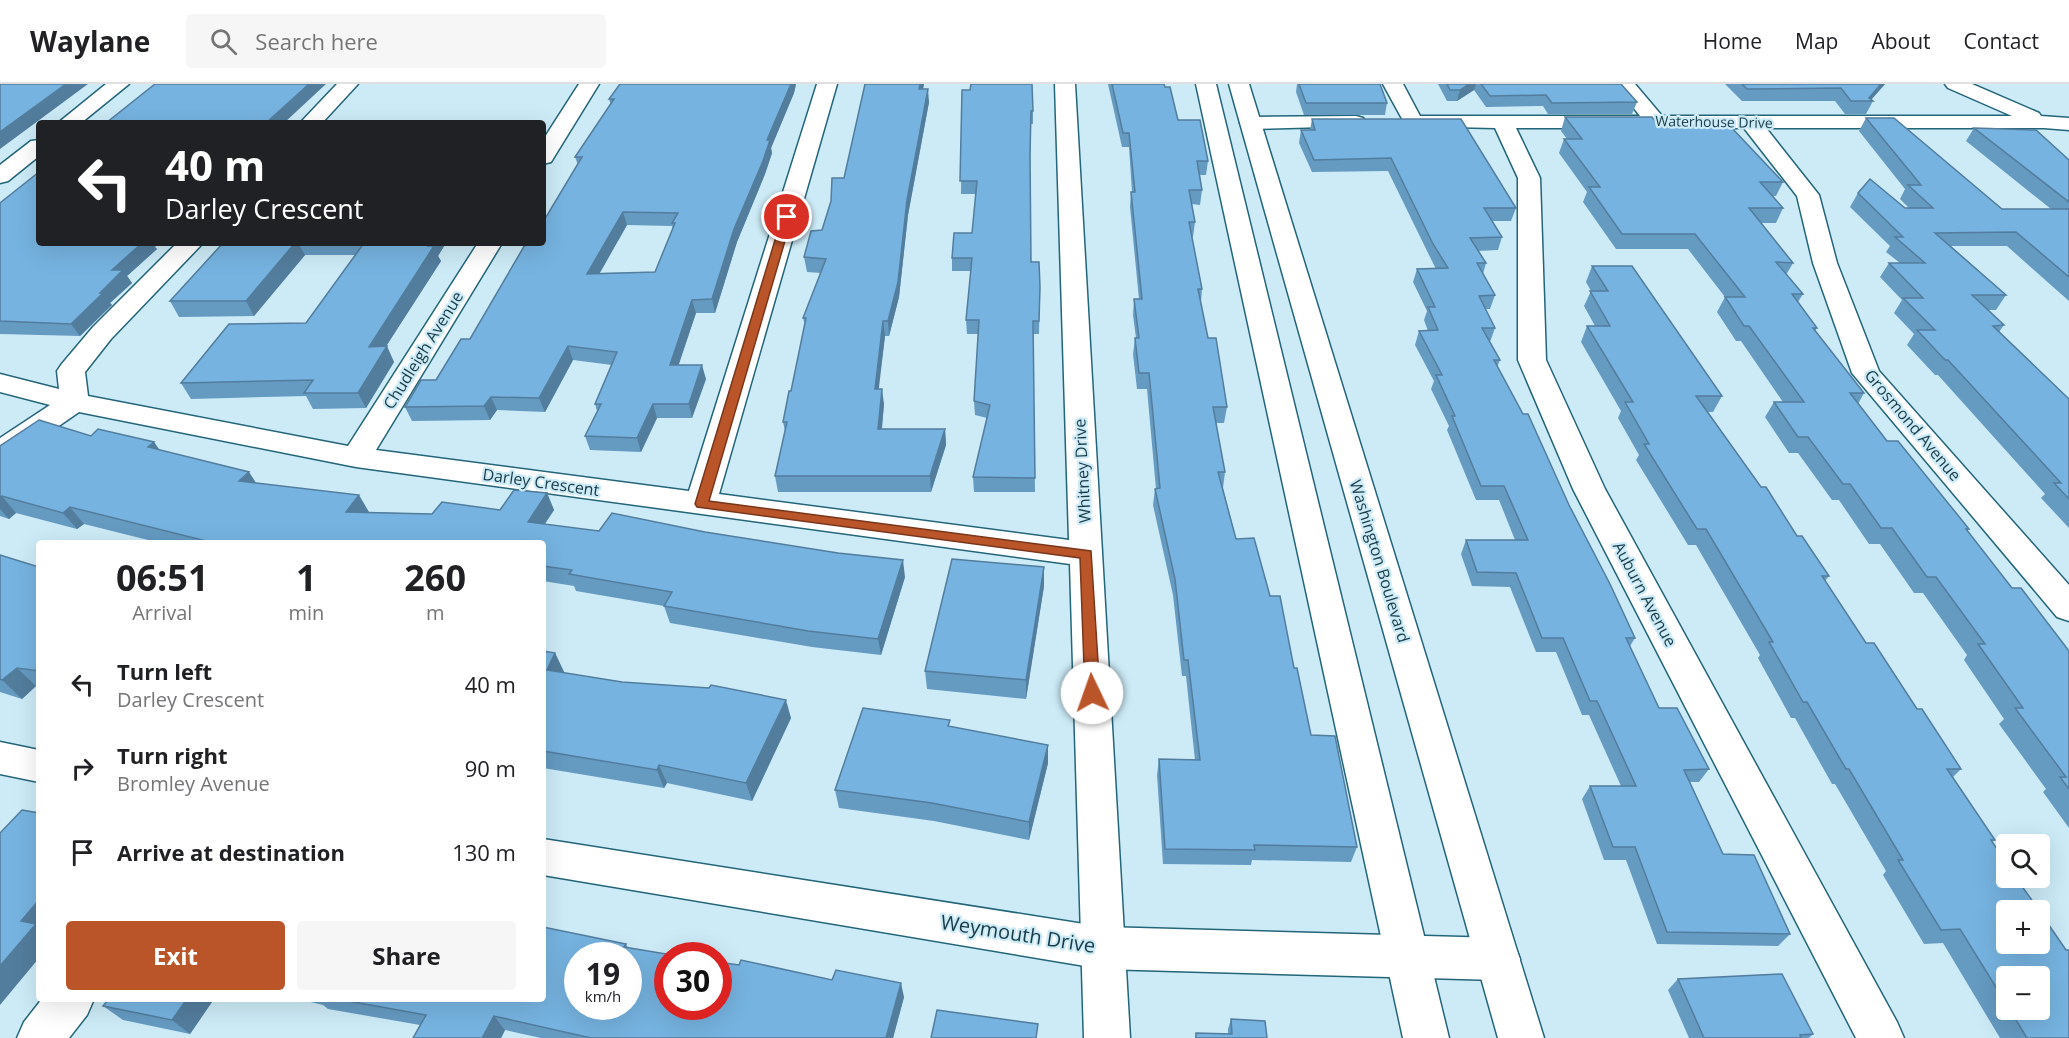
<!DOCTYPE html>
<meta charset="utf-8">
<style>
:root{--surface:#fff;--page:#f6f6f6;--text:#202124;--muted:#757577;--line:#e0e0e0;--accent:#ba5429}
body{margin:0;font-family:"Open Sans",sans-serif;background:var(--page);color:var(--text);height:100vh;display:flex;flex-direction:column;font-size:22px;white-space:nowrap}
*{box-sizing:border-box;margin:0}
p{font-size:20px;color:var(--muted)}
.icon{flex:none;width:33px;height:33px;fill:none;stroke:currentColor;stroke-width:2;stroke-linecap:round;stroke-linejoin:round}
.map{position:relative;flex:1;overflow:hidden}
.details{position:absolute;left:36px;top:456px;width:510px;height:462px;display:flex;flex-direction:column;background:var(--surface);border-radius:6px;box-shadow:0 6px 24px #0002}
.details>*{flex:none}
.hud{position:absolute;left:36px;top:36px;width:510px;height:126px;border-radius:6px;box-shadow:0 6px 24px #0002;background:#202124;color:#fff;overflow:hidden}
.buttons{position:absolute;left:1996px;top:750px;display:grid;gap:12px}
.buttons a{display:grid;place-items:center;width:54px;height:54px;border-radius:6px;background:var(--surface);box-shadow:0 6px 24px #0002;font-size:30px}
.speed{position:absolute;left:564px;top:858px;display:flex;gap:12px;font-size:30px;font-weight:700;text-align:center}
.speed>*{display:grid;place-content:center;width:78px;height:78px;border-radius:50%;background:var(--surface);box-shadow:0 6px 24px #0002;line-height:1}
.speed small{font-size:15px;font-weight:400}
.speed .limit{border:9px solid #d22;background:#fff;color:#111}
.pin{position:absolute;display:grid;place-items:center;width:51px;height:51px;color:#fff;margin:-26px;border:3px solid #fff;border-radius:50%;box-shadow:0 2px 6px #0007}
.me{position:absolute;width:66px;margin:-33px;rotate:357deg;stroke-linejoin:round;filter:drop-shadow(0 0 4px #0008)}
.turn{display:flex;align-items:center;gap:21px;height:126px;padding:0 30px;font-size:27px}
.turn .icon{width:78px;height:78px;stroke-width:2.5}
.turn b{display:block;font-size:42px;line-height:51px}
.eta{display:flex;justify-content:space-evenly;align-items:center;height:102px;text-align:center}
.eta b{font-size:36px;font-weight:700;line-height:42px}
.cta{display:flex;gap:12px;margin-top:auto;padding:12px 30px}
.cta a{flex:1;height:69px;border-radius:6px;background:var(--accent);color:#fff;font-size:24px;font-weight:700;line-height:69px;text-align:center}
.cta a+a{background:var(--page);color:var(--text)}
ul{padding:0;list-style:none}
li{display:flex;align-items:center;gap:18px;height:84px;padding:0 30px}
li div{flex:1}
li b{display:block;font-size:22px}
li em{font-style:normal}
header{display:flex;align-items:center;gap:36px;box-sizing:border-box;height:84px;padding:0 30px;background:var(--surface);border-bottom:2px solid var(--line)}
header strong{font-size:28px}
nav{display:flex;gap:33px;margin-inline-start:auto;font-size:21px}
.search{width:420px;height:54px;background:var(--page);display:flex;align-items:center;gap:15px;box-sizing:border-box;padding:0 21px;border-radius:6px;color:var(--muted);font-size:22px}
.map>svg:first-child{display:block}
</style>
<header>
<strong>Waylane</strong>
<div class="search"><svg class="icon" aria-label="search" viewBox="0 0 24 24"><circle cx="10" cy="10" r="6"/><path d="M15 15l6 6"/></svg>Search here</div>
<nav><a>Home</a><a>Map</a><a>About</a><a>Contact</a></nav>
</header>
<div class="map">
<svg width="2069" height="954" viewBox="0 0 2069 954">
<rect width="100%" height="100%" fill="#ccebf7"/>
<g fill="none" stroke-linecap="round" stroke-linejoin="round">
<g stroke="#236579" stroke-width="3">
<g id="minor">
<path d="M106 0H129L81 39H58Z"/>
<path d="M337 0H358L322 39H300Z"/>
<path d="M579 0H599L551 78 543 80V56Z"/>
<path d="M817 0H837L719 410 1069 456 1055 0H1075L1130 954H1084L1070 480 356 383 79 328 11 375 0 378V354L50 321 0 308V290L59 305 57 287 61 281 93 243 177 159H203L111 255 85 288 88 312 348 362 478 159H502L376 366 689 407Z"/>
<path d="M1383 0H1403L1420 32H1640L1615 0H1635L1662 32H2012L1948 4 1945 0H1972L2039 29 2041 32 2069 34V46L2044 44H1766L1819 111 1837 179 1879 287 2069 501V537L2057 533 1852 289 1813 179 1797 112 1744 44H1516L1540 94 1546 276 1605 405 1897 938 1904 954H1856L1573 405 1518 276V94L1495 44 1406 42Z"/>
<path d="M1356 32 1363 34 1366 38 1363 42 1250 45 1243 43 1240 39 1243 35 1250 33Z"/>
<path d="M39 56V72L8 97 0 99V81L31 57Z"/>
<path d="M42 915H94L87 931 69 954H17L24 938Z"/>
</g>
</g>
<g stroke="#236579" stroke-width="3">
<g id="tertiary">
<path d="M0 658 39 666V698L0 690Z"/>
<path d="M543 755 1103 843 1498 854 1514 860 1520 875 1514 890 1498 896 1103 885 543 791Z"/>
</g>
</g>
<g stroke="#236579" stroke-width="3">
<g id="trunk">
<path d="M1196 0H1216L1449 954H1403Z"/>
<path d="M1229 0H1249L1544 954H1498Z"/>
</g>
</g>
<use href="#minor" fill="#fff" fill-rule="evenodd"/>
<use href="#tertiary" fill="#fff" fill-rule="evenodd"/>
<use href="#trunk" fill="#fff" fill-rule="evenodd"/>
</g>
<g fill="#659ac1" fill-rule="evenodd">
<path d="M620 0H796L794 9 771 64 772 69 765 90 737 158 715 229H696L678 281 706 295 692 334H657L641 368 590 366 585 352 597 327 595 320 612 281 573 276 545 328 497 326 490 336 412 337 405 323 436 296 470 255 543 159 578 81 575 73 611 21 609 15ZM627 141 672 142 673 145 655 188 599 189Z"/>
<path d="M865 0H924L923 5 929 18 908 131 899 213 889 252H885L878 305 884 320 882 345H945L946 361 931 408H778L775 392 785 347 783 338 791 307 805 241 803 234 821 189 807 188 804 173 822 146 844 94Z"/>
<path d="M1108 0H1164L1178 36 1208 77 1206 91H1200L1202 106 1200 121 1192 120 1195 138 1193 153H1192L1202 205 1201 218 1208 254 1227 323 1224 339H1216L1225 388 1223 404 1236 455 1270 512 1294 584 1311 651 1357 763 1351 778 1252 776 1251 781 1163 780 1157 691 1159 675 1195 676 1186 592H1182L1173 511 1153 421 1155 405H1156L1147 305H1137L1133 270 1135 254H1136L1133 231 1134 215H1139L1130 123 1131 108H1132L1129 63H1122Z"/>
<path d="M1297 0H1380L1387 19 1385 31H1304L1296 8Z"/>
<path d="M1438 0H1621L1637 18 1632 30H1548L1543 22 1486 23 1474 6 1457 17H1447Z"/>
<path d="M1725 0H1885L1871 16 1873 17 1866 30H1845L1835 17H1742Z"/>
<path d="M962 6 1033 27V40H1031L1030 83 1031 178 1040 203 1039 250H1033L1035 408H974L973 393 987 334 975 331 974 317 978 250H967L966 236 971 187H952V174L972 149 976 110H961Z"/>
<path d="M1565 33 1658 41 1783 98 1776 112H1773L1783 124 1776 139H1760L1793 179 1786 191 1803 210 1798 218 1817 244 1815 247 1864 309 1858 320 1887 357 1969 445 1967 447 2012 504 2069 567V744L2043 708 2046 705 1999 640 2004 635 1964 576 1967 571 1923 509H1914L1880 460H1869L1839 416H1832L1798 369H1789L1765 333 1774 318H1783L1741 257H1736L1717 228 1725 213 1688 165H1616L1583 118 1587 108 1559 69 1564 55H1567L1561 47Z"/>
<path d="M1866 34 2002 125H2051L1966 57 1974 44 2069 76V217L2007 162H1951L2006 211 1996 226H1987L2004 241 1999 248 2069 315V444L2041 414 2045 410 1938 291H1935L1907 261 1914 250 1894 229 1902 216 1880 193 1889 179H1900L1886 168 1890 162 1850 123 1858 109 1905 124H1909L1900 115 1905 105 1859 47Z"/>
<path d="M1312 35 1516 124 1511 137H1492L1502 153 1498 166 1478 167 1486 179 1483 190 1495 211 1490 225H1485L1495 244 1490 258 1500 276 1497 283 1569 421 1635 554 1630 562 1659 624 1709 685 1699 698H1690L1723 770 1790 850 1778 862 1657 860 1626 776H1604L1582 715 1590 702H1621L1589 631H1582L1556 568H1536L1510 503 1472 502 1461 470 1466 456H1515L1499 416H1476L1447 346 1449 342 1431 305 1434 297 1415 261 1419 247H1428L1424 236 1427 227 1413 198 1417 185H1436L1430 173 1388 87 1312 88 1299 59 1301 46H1310Z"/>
<path d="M0 119 155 163 157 165 127 192 132 199 110 219 112 221 80 252 0 250Z"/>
<path d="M223 159H446L438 172 441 177 386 262 394 278 366 324 313 325 306 312 191 315 181 299 306 239 356 171H305L254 232 179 233 170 217Z"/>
<path d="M1592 182 1722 312 1713 328H1708L1761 403 1797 452 1829 492 1825 497 1866 559 1917 625 1961 685 1953 693 1995 756 1992 758 2069 954H2000L1943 859 1924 860 1883 791 1886 787 1835 700H1832L1795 634H1791L1758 574 1760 571 1696 461H1688L1636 376 1639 371 1618 334 1621 327 1581 258 1587 242H1595L1584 222 1591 207 1586 198ZM2007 892 2040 926H2007Z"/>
<path d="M91 352 154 358 159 366 256 399 369 428 432 430 500 426 547 409 554 426 545 440 905 493 881 571 812 563 670 539 664 522 576 507 574 502 543 497V459H160L84 440 77 445 16 429 9 435 0 432V362Z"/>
<path d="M0 471 39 483V603L36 602 22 615 0 608Z"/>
<path d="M1044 483V502L1026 615 927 605 925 587Z"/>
<path d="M543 567 555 569 564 588V589L791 634 752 717 667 699 664 704 543 684Z"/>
<path d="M950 643 1048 661V679L1029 756 934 737 839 724 835 706Z"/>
<path d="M626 860 628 864 904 913 893 954H541L505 946 501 954H413L420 941 328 925 323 921 298 915H543Z"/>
<path d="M1678 895 1813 950 1809 954H1689L1668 906Z"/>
<path d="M109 915H214L190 950 123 936 103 922Z"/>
<path d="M1231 935 1267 954H1195L1196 949 1228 950V945Z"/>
</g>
<g fill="#537d9d">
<path d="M66 0H88L0 65V48Z"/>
<path d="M309 0H326L284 39H266Z"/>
<path d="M791 0H796L794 9 771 64 772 69 765 90 737 158 715 229 712 215 734 145 767 56Z"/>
<path d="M920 0H924L920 18 919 5Z"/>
<path d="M1469 0H1476L1474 6 1457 17 1460 6Z"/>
<path d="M1881 0H1885L1870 17 1869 14Z"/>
<path d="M928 5 929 18 908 131 899 213 889 252 888 237 907 116Z"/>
<path d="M623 128 627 141 592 203 587 190Z"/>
<path d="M142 159H159L155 163 157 165 127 192 132 199 110 219 112 221 80 252 71 240 100 209 112 186Z"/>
<path d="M295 159H298L305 171 254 232 246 217Z"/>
<path d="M430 159H446L438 172 441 177 376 278 369 263Z"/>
<path d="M692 216 696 229 674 295 670 281Z"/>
<path d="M883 237 885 252 877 320 875 305Z"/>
<path d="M387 262 394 278 366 324 358 309Z"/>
<path d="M568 262 573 276 545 328 539 314Z"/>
<path d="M702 281 706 295 692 334 689 320Z"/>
<path d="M882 305 884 320 880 361 878 345Z"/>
<path d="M491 313 497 326 490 336 484 322Z"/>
<path d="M653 320 657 334 641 368 637 354Z"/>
<path d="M945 345 946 361 931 408 930 392Z"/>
<path d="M154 358 166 375 148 363Z"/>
<path d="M249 388 260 405 239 397Z"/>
<path d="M547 409 554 426 535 454 528 438Z"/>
<path d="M359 411 369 428H346Z"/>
<path d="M2 412 16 429 9 435 0 425V414Z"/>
<path d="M70 423 84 440 77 445 63 429Z"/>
<path d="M903 476 905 493 881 571 878 555Z"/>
<path d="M1044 483V502L1026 615V596Z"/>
<path d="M555 569 564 588 556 605 547 586Z"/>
<path d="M17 584 36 602 22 615 2 596Z"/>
<path d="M786 616 791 634 752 717 746 699Z"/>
<path d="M1048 661V679L1029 756V738Z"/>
<path d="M659 681 667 699 664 704 657 686Z"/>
<path d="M39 816V874L0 921V882L21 837Z"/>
<path d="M901 899 904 913 893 954H886Z"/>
<path d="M187 915H214L190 950 172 936Z"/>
<path d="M494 932 505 946 501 954H482Z"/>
</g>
<g fill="#76b3e0" stroke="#537d9d" stroke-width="1.5" fill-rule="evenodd">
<path d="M0 0H66L0 48Z"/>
<path d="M155 0H309L266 39H106Z"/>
<path d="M620 0H791L767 56H770L763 77 734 145 712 215 692 216 670 281H702L689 320H653L637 354 585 352 601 320H595L617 268 568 262 539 314 491 313 484 322 405 323 421 296H436L461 255H470L526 159H543V138L582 73H575L614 15H609ZM623 128 678 129 672 139H675L655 188 587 190Z"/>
<path d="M865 0H920L919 5H928L907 116 898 198 888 237H883L875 305H882L878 345H945L930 392H775L787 338H783L789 307H791L806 234H803L826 175 804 173 811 147 822 146 831 117 832 94H844Z"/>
<path d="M971 0H1032L1033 27H1031L1030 71 1031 178H1039L1040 203 1039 237H1033L1035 394 973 393 990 321 974 317 979 236H966L972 174H952L954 149H972L977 97H960L962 6H970Z"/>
<path d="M1112 0H1164L1165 3H1170L1178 36H1200L1208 77H1197L1202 106H1189L1195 138H1189L1202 205H1198L1208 254H1216L1227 323H1213L1225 388H1218L1236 455 1254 454 1270 512H1280L1294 584H1297L1311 651 1335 652 1357 763 1254 761 1255 766 1165 765 1159 675 1200 676 1188 576H1184L1175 495 1155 405 1160 404 1149 289H1139L1135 254H1139L1134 215H1142L1131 108H1135L1129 49H1123Z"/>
<path d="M1299 0H1380L1387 19H1306Z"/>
<path d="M1447 0H1469L1460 6H1450Z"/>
<path d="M1481 0H1621L1637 18 1552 19 1546 11 1490 12Z"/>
<path d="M1742 0H1881L1869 14 1873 17H1851L1841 4 1747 5Z"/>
<path d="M1565 33H1652L1658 41 1730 42 1783 98H1760L1783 124H1749L1793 179 1776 178 1803 210H1792L1817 244H1813L1864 309H1850L1887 357H1898L1969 445H1966L2012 504H2021L2069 567V705L2060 693H2066L2015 624H2023L1978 560H1985L1936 493H1927L1892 444H1881L1850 400H1843L1808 353H1798L1774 318H1804L1749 242H1744L1725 213H1745L1695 150H1622L1589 103H1600L1564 55H1582Z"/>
<path d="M1866 34H1894L2002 125H2069V193L2016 148 1935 149 2006 211H1972L2004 241 1993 242 2069 315V415L2054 399H2061L1948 276H1945L1917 246H1935L1903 214H1923L1889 179H1925L1895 153H1903L1858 109 1870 95 1905 124H1933L1908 101H1921Z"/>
<path d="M1312 35H1461L1516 124H1484L1502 153 1470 154 1486 179H1477L1495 211 1479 212 1495 244H1482L1500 276H1494L1523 330H1528L1569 421 1610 500 1635 554H1626L1659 624H1677L1709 685 1684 686 1723 770 1754 771 1790 850 1667 848 1635 763H1613L1590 702H1636L1597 617H1590L1563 554H1542L1516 489 1477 488 1466 456H1528L1504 402H1481L1452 332H1455L1436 291H1442L1419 247 1438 246 1428 223H1435L1417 185 1448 184 1433 160 1391 74 1314 76 1301 46H1315Z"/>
<path d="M1974 44 2036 46 2069 76V118Z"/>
<path d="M39 88V159H142L112 186H123L100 209H103L71 240 0 237V119Z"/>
<path d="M223 159H295L246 217H170Z"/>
<path d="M364 159H430L428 162H434L369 263 387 262 358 309H304L313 296 181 299 229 240 306 239Z"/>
<path d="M1592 182H1632L1722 312H1696L1761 403H1766L1797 452H1802L1829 492H1822L1866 559H1874L1917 625H1922L1961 685H1947L1995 756H1991L2007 780V794H2016L2039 826H2007V860H2040V828L2066 866H2069V954H2027L2010 926H2040V892H2007V921L1960 845 1941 846 1898 776H1903L1849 685H1846L1807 618H1803L1769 558H1773L1706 445H1697L1644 360H1649L1625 318H1633L1587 242H1610L1590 207H1608Z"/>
<path d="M39 336 91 352 98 345 154 358 148 363 249 388 239 397 359 411 346 428 432 430 442 418 500 426 514 406 547 409 528 438 599 447 612 429 705 448 838 469 903 476 878 555 808 547 664 522 672 508 569 490 572 486 543 482V459H214L70 423 63 429 2 412 0 414V362Z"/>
<path d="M0 471 39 483V587L17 584 2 596 0 595Z"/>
<path d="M952 475 1044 483 1026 596 925 587Z"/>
<path d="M543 567 555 569 547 586 622 598 709 604 711 601 786 616 746 699 659 681 657 686 543 667Z"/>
<path d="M863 624 950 636 948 642 1048 661 1029 738 932 719 835 706Z"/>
<path d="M22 726 39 729V816L21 837 36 840 0 882V749Z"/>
<path d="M543 843 626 860 624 863 678 872H668V922H718V878L739 881 741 876 832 896 836 886 901 899 886 954H591L494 932 482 954H413L426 931 337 915H543ZM578 872H628V922H578Z"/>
<path d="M1782 890 1813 950 1800 951 1801 954H1704L1678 895Z"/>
<path d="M109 915H187L172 936 103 922Z"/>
<path d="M937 926 1038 940 1036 954H931Z"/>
<path d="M1231 935 1265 937 1267 954H1196V949L1232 950Z"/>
</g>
<path fill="#ba5429" stroke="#79371b" stroke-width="1.5" d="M787 130 792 133 709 417 1091 467 1100 609 1098 613H1087L1085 609 1080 474 697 423 695 420 782 133Z"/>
<g text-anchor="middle" stroke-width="4.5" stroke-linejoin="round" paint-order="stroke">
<g font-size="14" fill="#183b47" stroke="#ccebf7">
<text transform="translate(1714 38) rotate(1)" y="5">Waterhouse Drive</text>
</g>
<g font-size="16" fill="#183b47" stroke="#ccebf7">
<text transform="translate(423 266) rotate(-58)" y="6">Chudleigh Avenue</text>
<text transform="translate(1913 341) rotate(50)" y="6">Grosmond Avenue</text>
<text transform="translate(1082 387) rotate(-93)" y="6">Whitney Drive</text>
<text transform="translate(541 398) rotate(8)" y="6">Darley Crescent</text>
<text transform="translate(1380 477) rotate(73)" y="6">Washington Boulevard</text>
<text transform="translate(1645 510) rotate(62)" y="6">Auburn Avenue</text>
</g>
<g font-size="20" fill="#183b47" stroke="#ccebf7">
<text transform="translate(1018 850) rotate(9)" y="7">Weymouth Drive</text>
</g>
</g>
</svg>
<div class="buttons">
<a><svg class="icon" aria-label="search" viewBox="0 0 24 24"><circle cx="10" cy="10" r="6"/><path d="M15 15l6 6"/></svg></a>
<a>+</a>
<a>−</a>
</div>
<div class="speed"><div>19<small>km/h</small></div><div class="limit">30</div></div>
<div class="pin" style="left:787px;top:133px;background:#d93025"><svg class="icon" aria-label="arrive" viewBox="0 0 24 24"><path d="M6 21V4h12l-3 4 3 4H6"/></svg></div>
<svg class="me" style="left:1092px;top:609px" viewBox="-20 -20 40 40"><circle r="19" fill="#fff"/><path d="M0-13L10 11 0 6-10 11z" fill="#ba5429"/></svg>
<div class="hud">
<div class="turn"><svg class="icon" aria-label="left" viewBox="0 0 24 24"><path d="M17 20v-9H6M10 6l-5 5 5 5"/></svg><div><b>40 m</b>Darley Crescent</div></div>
</div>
<section class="details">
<div class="eta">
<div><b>06:51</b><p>Arrival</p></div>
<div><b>1</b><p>min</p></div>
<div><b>260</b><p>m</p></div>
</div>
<ul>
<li><svg class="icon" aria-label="left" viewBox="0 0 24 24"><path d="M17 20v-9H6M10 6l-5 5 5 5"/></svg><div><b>Turn left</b><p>Darley Crescent</p></div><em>40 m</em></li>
<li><svg class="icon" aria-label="right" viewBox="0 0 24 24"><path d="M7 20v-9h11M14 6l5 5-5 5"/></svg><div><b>Turn right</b><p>Bromley Avenue</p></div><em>90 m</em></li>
<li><svg class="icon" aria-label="arrive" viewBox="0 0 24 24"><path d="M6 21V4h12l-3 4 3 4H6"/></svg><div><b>Arrive at destination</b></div><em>130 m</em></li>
</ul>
<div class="cta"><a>Exit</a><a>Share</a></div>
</section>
</div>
